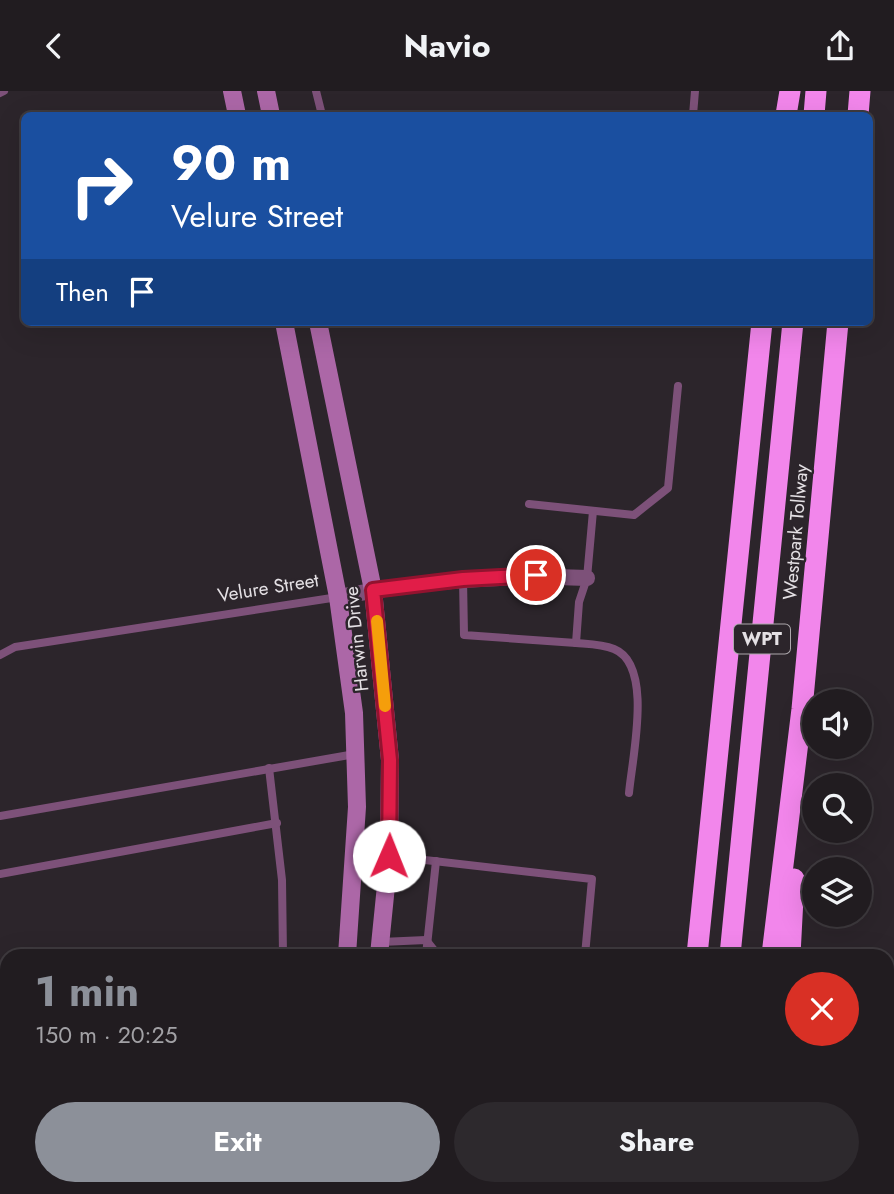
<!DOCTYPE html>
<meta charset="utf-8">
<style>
:root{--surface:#211c20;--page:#2d292d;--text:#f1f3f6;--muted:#a2a1a5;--line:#3e3a3e;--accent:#8c9099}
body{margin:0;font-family:Jost,sans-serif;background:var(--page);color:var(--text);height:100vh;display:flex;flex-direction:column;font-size:26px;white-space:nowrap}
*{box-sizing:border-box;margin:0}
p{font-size:23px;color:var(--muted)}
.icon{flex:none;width:38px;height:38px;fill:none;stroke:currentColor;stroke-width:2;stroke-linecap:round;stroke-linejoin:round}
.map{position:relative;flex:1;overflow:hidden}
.sheet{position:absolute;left:0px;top:858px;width:894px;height:247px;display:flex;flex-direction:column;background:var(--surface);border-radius:21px 21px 0 0;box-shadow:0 7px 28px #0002,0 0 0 2px var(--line)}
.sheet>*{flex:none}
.top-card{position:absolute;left:21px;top:21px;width:852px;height:214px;border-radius:10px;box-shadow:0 7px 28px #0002,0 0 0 2px var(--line);background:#1a4fa0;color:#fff;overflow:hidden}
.buttons{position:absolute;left:802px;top:598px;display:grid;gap:14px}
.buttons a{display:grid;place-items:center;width:70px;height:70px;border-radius:50%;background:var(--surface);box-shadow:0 7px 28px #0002,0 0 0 2px var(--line);font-size:35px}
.pin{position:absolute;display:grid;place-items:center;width:60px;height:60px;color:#fff;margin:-30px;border:4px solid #fff;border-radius:50%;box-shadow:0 2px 7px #0007}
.me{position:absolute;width:77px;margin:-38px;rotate:1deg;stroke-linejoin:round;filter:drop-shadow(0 0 5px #0008)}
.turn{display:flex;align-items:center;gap:24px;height:147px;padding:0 35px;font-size:32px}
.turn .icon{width:91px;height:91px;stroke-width:2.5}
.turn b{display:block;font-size:49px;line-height:60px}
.then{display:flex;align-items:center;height:66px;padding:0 35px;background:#0003;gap:14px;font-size:26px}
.round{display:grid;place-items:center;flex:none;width:74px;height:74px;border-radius:37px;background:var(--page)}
.head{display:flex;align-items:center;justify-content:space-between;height:119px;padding:0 35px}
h1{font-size:42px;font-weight:700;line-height:52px;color:var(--accent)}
.cta{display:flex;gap:14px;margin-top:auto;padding:14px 35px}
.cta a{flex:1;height:80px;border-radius:42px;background:var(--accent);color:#fff;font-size:28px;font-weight:700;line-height:80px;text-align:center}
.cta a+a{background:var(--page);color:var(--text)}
header{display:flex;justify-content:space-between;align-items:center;height:91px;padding:0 35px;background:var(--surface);font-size:32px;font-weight:700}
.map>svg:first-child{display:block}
</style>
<header><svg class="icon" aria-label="back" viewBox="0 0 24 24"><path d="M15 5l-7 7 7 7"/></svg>Navio<svg class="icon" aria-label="share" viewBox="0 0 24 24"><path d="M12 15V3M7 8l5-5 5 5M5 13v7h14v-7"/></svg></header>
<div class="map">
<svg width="894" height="1103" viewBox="0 0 894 1103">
<rect width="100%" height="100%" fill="#2c252b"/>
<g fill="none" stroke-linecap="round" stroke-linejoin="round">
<g stroke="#7d5179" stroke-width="8">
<path d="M316 0 322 24"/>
<path d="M0 2 4 0"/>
<path d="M693 24 695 0"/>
<path d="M529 413 634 424 668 397 678 295"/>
<path d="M463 488 464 544 576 552 579 511 587 487 593 420"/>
<path d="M576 552C588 553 602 553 614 558 654 574 632 667 629 702"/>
<path d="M0 564 15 556 338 506"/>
<path d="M269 677 282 789 283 864"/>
<path d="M0 725 355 663"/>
<path d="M390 765 592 788 585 864"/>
<path d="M0 783 277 732"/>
<path d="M381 851 426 849 438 864"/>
<path d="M426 864 436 770"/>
<path d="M0 938 7 937"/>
<path d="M88 1103 120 1097"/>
<path d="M238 1103 240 1097"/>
</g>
<path stroke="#7d5179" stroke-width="16" d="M338 506C421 490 503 483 587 487"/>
<g stroke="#ac67a7" stroke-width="18">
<path d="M232 0 237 24"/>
<path d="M266 0 271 24"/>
<path d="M284 231 338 506 354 622 357 716 347 864"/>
<path d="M318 231 373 499 390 669 389 765 379 864"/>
<path d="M293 1103 295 1097"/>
<path d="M328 1103 330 1097"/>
</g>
<g stroke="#f286eb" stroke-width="21">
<path d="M786 24 790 0"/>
<path d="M814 24 816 0"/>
<path d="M858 24 860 0"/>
<path d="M697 864 762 231"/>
<path d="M730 864 793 231"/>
<path d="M772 864 802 618 838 231"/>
<path d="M790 864 794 788"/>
<path d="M672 1103 673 1097"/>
<path d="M706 1103V1097"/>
<path d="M743 1103V1097"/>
<path d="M776 1103 777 1097"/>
</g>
</g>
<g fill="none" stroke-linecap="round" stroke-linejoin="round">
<g stroke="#92132f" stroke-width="18">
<path id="route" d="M389 765 390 669 373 499 463 488 536 484"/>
</g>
<use href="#route" stroke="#e11d48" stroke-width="12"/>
<path stroke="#f59e0b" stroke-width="12" d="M377 530 385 615"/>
</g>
<g text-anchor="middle" stroke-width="5" stroke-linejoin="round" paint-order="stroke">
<rect fill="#2c252b" stroke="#ada8ac" stroke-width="2" x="734" y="533.5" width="56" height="29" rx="5"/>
<g font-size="18" font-weight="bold" fill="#e4e0e4">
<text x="762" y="554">WPT</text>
</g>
<g font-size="19" fill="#e4e0e4" stroke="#2c252b">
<text transform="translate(795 441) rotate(-85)" y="7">Westpark Tollway</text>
<text transform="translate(268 496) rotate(-9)" y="7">Velure Street</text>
<text transform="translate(356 548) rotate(-96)" y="7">Harwin Drive</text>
</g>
</g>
</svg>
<div class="buttons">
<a><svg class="icon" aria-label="sound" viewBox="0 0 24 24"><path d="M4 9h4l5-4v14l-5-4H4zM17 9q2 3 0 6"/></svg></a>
<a><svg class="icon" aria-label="search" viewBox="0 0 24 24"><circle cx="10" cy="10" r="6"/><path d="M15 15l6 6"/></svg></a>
<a><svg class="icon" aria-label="layers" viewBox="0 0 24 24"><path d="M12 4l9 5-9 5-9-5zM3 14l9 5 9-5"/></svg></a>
</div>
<div class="pin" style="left:536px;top:484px;background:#d93025"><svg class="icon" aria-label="arrive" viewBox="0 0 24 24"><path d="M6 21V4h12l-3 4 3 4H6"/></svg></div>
<svg class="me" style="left:389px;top:765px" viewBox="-20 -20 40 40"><circle r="19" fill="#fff"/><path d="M0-13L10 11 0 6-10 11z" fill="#e11d48"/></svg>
<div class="top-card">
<div class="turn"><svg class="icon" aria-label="right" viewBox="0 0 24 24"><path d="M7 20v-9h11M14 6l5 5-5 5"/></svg><div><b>90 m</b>Velure Street</div></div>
<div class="then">Then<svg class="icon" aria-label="arrive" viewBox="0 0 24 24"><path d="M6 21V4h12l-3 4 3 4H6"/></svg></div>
</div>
<section class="sheet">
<div class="head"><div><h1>1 min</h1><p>150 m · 20:25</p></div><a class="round" style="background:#d93025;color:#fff"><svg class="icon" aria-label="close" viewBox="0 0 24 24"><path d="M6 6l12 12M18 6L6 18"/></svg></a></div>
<div class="cta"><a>Exit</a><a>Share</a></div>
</section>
</div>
